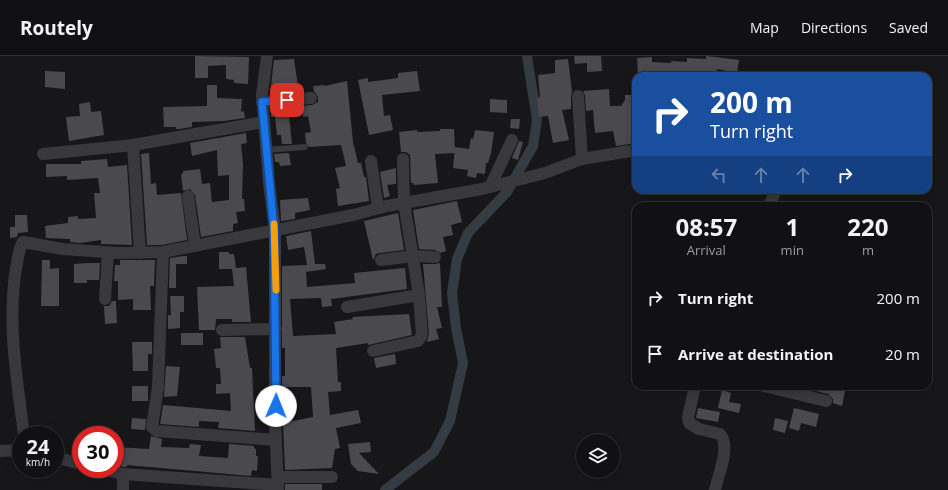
<!DOCTYPE html>
<style>
:root{--surface:#111113;--page:#1e1f21;--text:#f1f3f6;--muted:#9c9da0;--line:#303133}
body{margin:0;font-family:"Open Sans",sans-serif;background:var(--page);color:var(--text);height:100vh;display:flex;flex-direction:column;font-size:15px;white-space:nowrap}
*{box-sizing:border-box;margin:0}
p{font-size:13px;color:var(--muted)}
.icon{flex:none;width:22px;height:22px;fill:none;stroke:currentColor;stroke-width:2;stroke-linecap:round;stroke-linejoin:round}
.map{position:relative;flex:1;overflow:hidden}
.panel{position:absolute;left:632px;top:146px;width:300px;height:188px;display:flex;flex-direction:column;background:var(--surface);border-radius:12px;box-shadow:0 2px 10px #0003,0 0 0 1px var(--line)}
.panel>*{flex:none}
.guide{position:absolute;left:632px;top:16px;width:300px;height:122px;border-radius:12px;box-shadow:0 2px 10px #0003,0 0 0 1px var(--line);background:#1a4fa0;color:#fff;overflow:hidden}
.buttons{position:absolute;left:576px;top:378px;display:grid;gap:8px}
.buttons a{display:grid;place-items:center;width:44px;height:44px;border-radius:50%;background:var(--surface);box-shadow:0 2px 10px #0003,0 0 0 1px var(--line);font-size:20px}
.speed{position:absolute;left:12px;top:370px;display:flex;gap:8px;font-size:20px;font-weight:700;text-align:center}
.speed>*{display:grid;place-content:center;width:52px;height:52px;border-radius:50%;background:var(--surface);box-shadow:0 2px 10px #0003,0 0 0 1px var(--line);line-height:1}
.speed small{font-size:10px;font-weight:400}
.speed .limit{border:6px solid #d22;background:#fff;color:#111}
.pin{position:absolute;display:grid;place-items:center;width:34px;height:34px;color:#fff;margin:-17px;border-radius:8px;box-shadow:0 2px 6px #0006}
.me{position:absolute;width:44px;margin:-22px;rotate:1deg;stroke-linejoin:round;filter:drop-shadow(0 0 3px #0008)}
.turn{display:flex;align-items:center;gap:14px;height:84px;padding:0 12px;font-size:18px}
.turn .icon{width:52px;height:52px;stroke-width:2.5}
.turn b{display:block;font-size:28px;line-height:34px}
.lanes{display:flex;align-items:center;height:38px;padding:0 12px;background:#0003;justify-content:center;gap:20px;direction:ltr}
.lanes .off{opacity:.35}
.eta{display:flex;justify-content:space-evenly;align-items:center;height:68px;text-align:center}
.eta b{font-size:24px;font-weight:700;line-height:28px}
ul{padding:0;list-style:none}
li{display:flex;align-items:center;gap:12px;height:56px;padding:0 12px}
li div{flex:1}
li b{display:block;font-size:15px}
li em{font-style:normal}
header{display:flex;align-items:center;gap:24px;box-sizing:border-box;height:56px;padding:0 20px;background:var(--surface);border-bottom:1px solid var(--line)}
header strong{font-size:19px}
nav{display:flex;gap:22px;margin-inline-start:auto;font-size:14px}
.map>svg:first-child{display:block}
</style>
<header>
<strong>Routely</strong>
<nav><a>Map</a><a>Directions</a><a>Saved</a></nav>
</header>
<div class="map">
<svg width="948" height="434" viewBox="0 0 948 434">
<rect width="100%" height="100%" fill="#171719"/>
<g fill="none" stroke-linecap="round" stroke-linejoin="round">
<path stroke="#343b42" stroke-width="10" d="M385 434 434 396 450 365 463 307 456 272 452 237 457 203 468 177 507 136 533 90 537 64 527 0"/>
</g>
<g fill="#4a4a4e">
<path d="M195 0 249 1 248 28 234 27V24L226 23V9L208 10V22H195Z"/>
<path d="M574 0H601L602 15 587 16V7L575 8Z"/>
<path d="M706 0 739 4 737 17 717 13 716 20H638L637 2 652 1V6L671 7V5L687 6V2L706 3Z"/>
<path d="M294 3 298 30 284 31 283 37 270 38 274 4Z"/>
<path d="M568 3 572 36 571 40V53L562 54 569 84 553 87 548 60 539 61 537 42 540 41 538 19 555 17V4Z"/>
<path d="M45 15 65 16V33L45 31Z"/>
<path d="M417 15 420 35 382 39 384 60 390 59 393 74 369 79 358 24 368 22V26L398 22V17Z"/>
<path d="M347 25 353 86 358 107H361L364 121H366L369 145 338 150 336 133 340 132 335 112 346 110 341 89 309 91 306 87 305 77 311 76 308 60 303 61 302 50 312 49 318 46V41L314 35 313 30 325 29V30Z"/>
<path d="M207 29H217V42L242 43 241 56 244 55 245 62 224 65 192 66V71L179 73H176V71H164L163 51 207 50Z"/>
<path d="M609 33 610 50H621L625 44V39H636V87L616 90 613 75 595 77 593 54 586 55 585 40 583 35Z"/>
<path d="M490 43 507 44V57L490 56Z"/>
<path d="M90 46 91 56 101 55 104 79 69 85 66 61 80 60 79 48Z"/>
<path d="M288 51 292 88H282L281 79H277L275 61H271V53Z"/>
<path d="M511 63H520L519 73 510 72Z"/>
<path d="M440 73H454L455 97 435 98 438 127 414 129 413 127H411L410 99 406 96H401L399 76 417 74 418 76 440 75Z"/>
<path d="M475 74 494 76 491 97 488 107H486L485 118 477 117 476 122 467 120 468 114 453 112 455 91 469 93 471 82 473 83Z"/>
<path d="M246 77 247 87 241 88 243 108 242 143H244L245 155 236 156 238 167 233 168V175L201 181 195 139 190 133 183 135 181 118H183V115L200 113 202 128 210 127 212 146 229 144V119L218 120 217 94 192 100 190 87Z"/>
<path d="M519 85 523 86 518 104 512 102Z"/>
<path d="M149 97 151 128 156 127 157 139 181 137 187 184 162 189H147L141 98Z"/>
<path d="M289 97 291 109 280 110 279 106H275L274 98Z"/>
<path d="M107 103 108 111 127 109 132 189 101 188V184L80 187 70 186V183L46 182 45 170 68 167V161L78 160V163L96 162 94 137H100L98 122 67 124V120L46 121V108H81V105Z"/>
<path d="M396 112V128L387 129 390 140 384 142 380 116Z"/>
<path d="M308 142 310 154 295 157V163L281 165 280 144Z"/>
<path d="M457 145 462 166 451 169 453 179 443 181 446 195 441 197 435 194 419 193 413 154Z"/>
<path d="M398 157 404 194 380 197 376 198 373 204 364 165Z"/>
<path d="M15 159H27L28 176 18 177 17 181 10 182V171H15Z"/>
<path d="M311 175 315 208H325L326 213 306 216 307 231 355 227 354 217 405 212 407 233 331 243 332 250 322 251 321 242 290 243 293 280 336 278 334 266 353 263 352 261 409 258 412 279 368 289V287L336 292 338 326H341V335L328 336 330 359 358 354 361 367 336 372 340 392 335 393 332 412 285 414 283 367 313 361 311 331H282V320H285V292H282V210L307 209 304 191 288 194 286 180Z"/>
<path d="M219 196H229V198H234L236 212 246 211 251 266H232V263H216L215 274H199L197 231 234 230 232 213H219Z"/>
<path d="M183 200H187V208H176V232H169L170 202Z"/>
<path d="M42 204H50V213L59 212V250H41Z"/>
<path d="M120 204H155L154 230H150L151 254H133V243L118 244V225H114L115 209H120Z"/>
<path d="M88 207H100L99 224H87V227H74V208Z"/>
<path d="M440 207 442 251H437L442 272 436 273 439 283 427 286 429 278 423 208H435Z"/>
<path d="M170 240H184V256H180V272L168 273V259H171Z"/>
<path d="M112 245H116L117 267 105 268 104 250H109Z"/>
<rect x="181" y="277" width="22" height="12"/>
<path d="M220 281H245L250 312H252L255 375 218 372 219 366 199 365V371L160 368 163 349 231 355 230 337 216 338V328H221L220 312H216L214 293 221 292Z"/>
<path d="M132 286H152V298H148V315H133Z"/>
<path d="M395 298 396 308 376 312 374 302Z"/>
<path d="M166 310 180 311 177 340 164 341Z"/>
<rect x="132" y="330" width="16" height="15"/>
<path d="M814 330H846L842 350 833 347V343L828 338 812 334Z"/>
<path d="M722 334 731 337 729 346 741 348 739 357 718 352Z"/>
<path d="M698 352 720 356 718 366 696 362Z"/>
<path d="M794 352 819 358 816 371 801 367 799 375 789 372Z"/>
<path d="M132 362 146 363 145 374 131 373Z"/>
<path d="M775 362 788 365 785 377 773 374Z"/>
<path d="M151 380 162 383 161 391 189 392 190 388 201 389 199 400 228 402 229 388 254 390V392L256 393V400H258L257 415 252 414 251 420 127 409V411H124L115 408V391L149 393Z"/>
<path d="M370 386 371 396 359 397 379 418 358 415 351 408 348 388Z"/>
<rect x="285" y="428" width="37" height="6"/>
</g>
<g fill="none" stroke-linecap="round" stroke-linejoin="round">
<path stroke="#39393d" stroke-width="6" d="M266 94 305 91"/>
<g stroke="#39393d" stroke-width="12">
<path d="M267 0 262 39 269 127 275 174V365L278 434"/>
<path d="M578 40 582 103"/>
<path d="M262 46 311 42"/>
<path d="M133 89 140 197"/>
<path d="M43 98 133 89 264 66"/>
<path d="M371 105 378 152"/>
<path d="M490 131 512 84"/>
<path d="M188 140 195 190"/>
<path d="M769 150 776 134"/>
<path d="M163 196 158 331 152 371 157 375 276 384"/>
<path d="M381 204 414 200 435 201"/>
<path d="M105 243 108 197"/>
<path d="M347 251 419 239"/>
<path d="M222 274 276 273"/>
<path d="M373 295 418 285 422 279 419 239 404 147 403 103"/>
<path d="M695 330 688 361 689 367 699 373 720 378C731 389 718 420 715 434"/>
<path d="M764 330 826 345"/>
<path d="M24 379C17 323 7 268 16 212 18 204 18 194 23 186L63 193 118 197 163 196 353 159 387 150 482 133 545 117 582 103 636 94"/>
<path d="M0 395 21 394"/>
<path d="M55 401 81 408"/>
<path d="M102 413 123 418 278 429"/>
<path d="M278 421H332"/>
<path d="M123 434V418"/>
</g>
</g>
<g fill="none" stroke-linecap="round" stroke-linejoin="round">
<g stroke="#114b97" stroke-width="10">
<path id="route" d="M276 350 274 174 262 46 287 44"/>
</g>
<use href="#route" stroke="#1a73e8" stroke-width="7"/>
<path stroke="#f59e0b" stroke-width="7" d="M274 168 276 234"/>
</g>
</svg>
<div class="buttons">
<a><svg class="icon" aria-label="layers" viewBox="0 0 24 24"><path d="M12 4l9 5-9 5-9-5zM3 14l9 5 9-5"/></svg></a>
</div>
<div class="speed"><div>24<small>km/h</small></div><div class="limit">30</div></div>
<div class="pin" style="left:287px;top:44px;background:#d93025"><svg class="icon" aria-label="arrive" viewBox="0 0 24 24"><path d="M6 21V4h12l-3 4 3 4H6"/></svg></div>
<svg class="me" style="left:276px;top:350px" viewBox="-20 -20 40 40"><circle r="19" fill="#fff"/><path d="M0-13L10 11 0 6-10 11z" fill="#1a73e8"/></svg>
<div class="guide">
<div class="turn"><svg class="icon" aria-label="right" viewBox="0 0 24 24"><path d="M7 20v-9h11M14 6l5 5-5 5"/></svg><div><b>200 m</b>Turn right</div></div>
<div class="lanes"><svg class="icon off" aria-label="left" viewBox="0 0 24 24"><path d="M17 20v-9H6M10 6l-5 5 5 5"/></svg><svg class="icon off" aria-label="ahead" viewBox="0 0 24 24"><path d="M12 20V5M6 11l6-6 6 6"/></svg><svg class="icon off" aria-label="ahead" viewBox="0 0 24 24"><path d="M12 20V5M6 11l6-6 6 6"/></svg><svg class="icon" aria-label="right" viewBox="0 0 24 24"><path d="M7 20v-9h11M14 6l5 5-5 5"/></svg></div>
</div>
<section class="panel">
<div class="eta">
<div><b>08:57</b><p>Arrival</p></div>
<div><b>1</b><p>min</p></div>
<div><b>220</b><p>m</p></div>
</div>
<ul>
<li><svg class="icon" aria-label="right" viewBox="0 0 24 24"><path d="M7 20v-9h11M14 6l5 5-5 5"/></svg><div><b>Turn right</b></div><em>200 m</em></li>
<li><svg class="icon" aria-label="arrive" viewBox="0 0 24 24"><path d="M6 21V4h12l-3 4 3 4H6"/></svg><div><b>Arrive at destination</b></div><em>20 m</em></li>
</ul>
</section>
</div>
